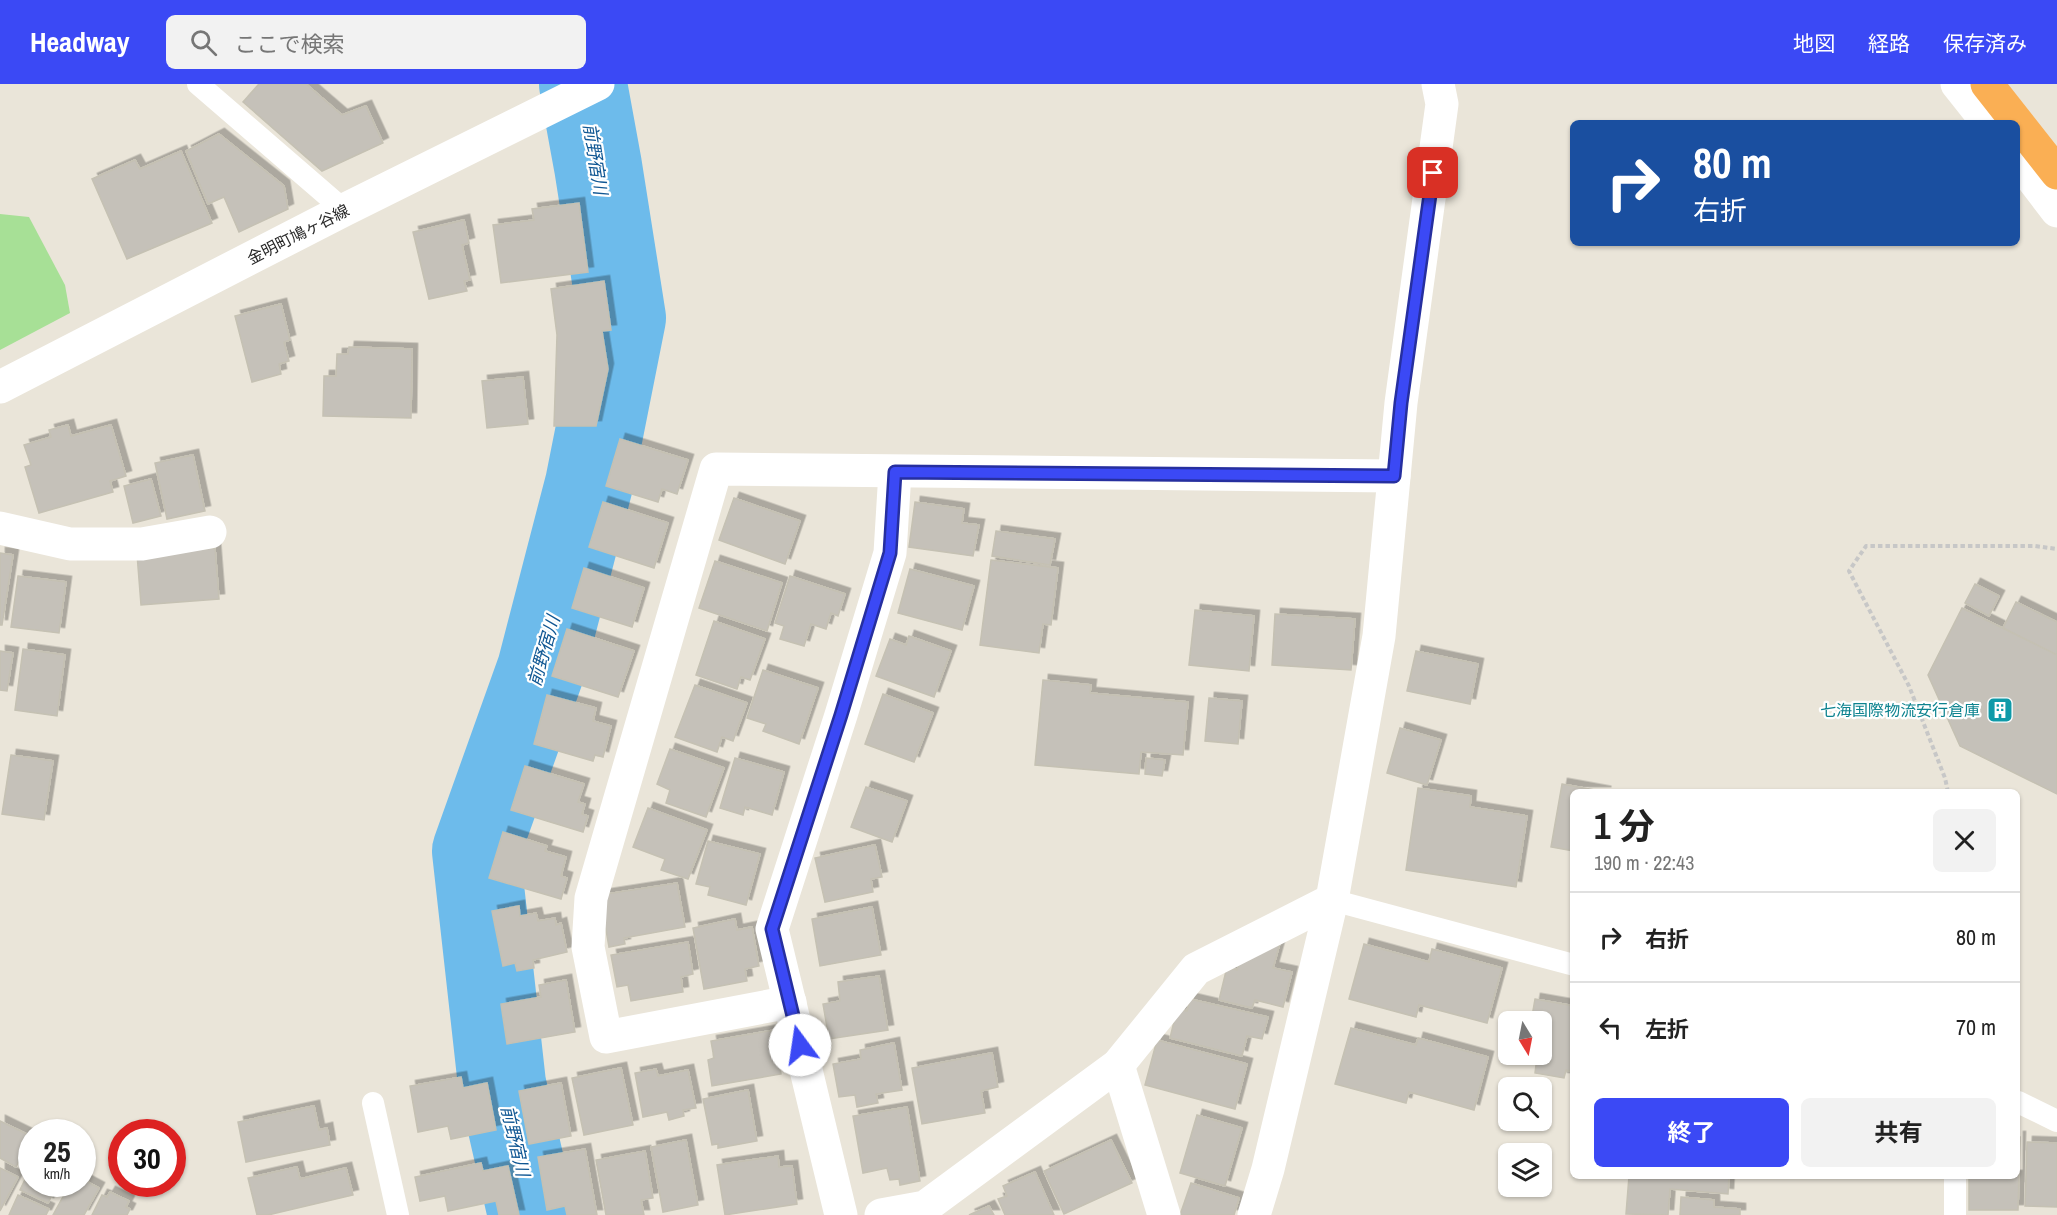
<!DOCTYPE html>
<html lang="ja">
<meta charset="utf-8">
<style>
:root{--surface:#fff;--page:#f2f2f2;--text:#222;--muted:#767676;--line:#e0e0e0;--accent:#3b49f5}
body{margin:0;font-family:"Archivo Narrow","Noto Sans JP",sans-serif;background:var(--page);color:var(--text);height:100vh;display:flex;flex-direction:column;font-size:22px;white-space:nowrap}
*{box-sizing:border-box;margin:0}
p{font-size:20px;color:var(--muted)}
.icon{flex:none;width:33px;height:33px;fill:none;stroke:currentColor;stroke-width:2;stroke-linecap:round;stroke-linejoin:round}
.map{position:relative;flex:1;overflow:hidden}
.details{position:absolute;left:1570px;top:705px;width:450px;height:390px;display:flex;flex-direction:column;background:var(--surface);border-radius:9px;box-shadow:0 2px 4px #0004}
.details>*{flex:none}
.banner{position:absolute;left:1570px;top:36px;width:450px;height:126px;border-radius:9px;box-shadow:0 2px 4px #0004;background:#1a4fa0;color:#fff;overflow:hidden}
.needle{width:39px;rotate:170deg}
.buttons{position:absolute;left:1498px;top:927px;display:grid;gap:12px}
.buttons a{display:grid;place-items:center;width:54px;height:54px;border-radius:9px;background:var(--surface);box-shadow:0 2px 4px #0004;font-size:30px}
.speed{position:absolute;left:18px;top:1035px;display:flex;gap:12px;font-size:30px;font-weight:700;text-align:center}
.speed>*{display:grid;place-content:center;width:78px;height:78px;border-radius:50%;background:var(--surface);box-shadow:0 2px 4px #0004;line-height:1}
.speed small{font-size:15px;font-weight:400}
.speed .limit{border:9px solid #d22;background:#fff;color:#111}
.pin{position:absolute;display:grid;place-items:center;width:51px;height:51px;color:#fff;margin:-26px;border-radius:12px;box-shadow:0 3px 9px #0006}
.me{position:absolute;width:66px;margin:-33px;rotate:346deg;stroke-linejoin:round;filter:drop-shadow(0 0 4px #0008)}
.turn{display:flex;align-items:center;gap:21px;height:126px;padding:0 24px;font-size:27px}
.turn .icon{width:78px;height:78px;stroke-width:2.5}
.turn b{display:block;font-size:42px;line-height:51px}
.round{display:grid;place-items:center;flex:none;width:63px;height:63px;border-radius:9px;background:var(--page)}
.summary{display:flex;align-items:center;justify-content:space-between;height:102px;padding:0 24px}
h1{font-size:36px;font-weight:700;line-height:45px}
.action{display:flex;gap:12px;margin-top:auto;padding:12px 24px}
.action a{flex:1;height:69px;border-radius:9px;background:var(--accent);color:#fff;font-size:24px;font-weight:700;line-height:69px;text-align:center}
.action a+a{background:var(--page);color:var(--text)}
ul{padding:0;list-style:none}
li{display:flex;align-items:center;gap:18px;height:90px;padding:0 24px;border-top:2px solid var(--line)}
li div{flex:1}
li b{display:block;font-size:22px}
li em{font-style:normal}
header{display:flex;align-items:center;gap:36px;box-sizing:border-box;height:84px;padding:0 30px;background:var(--accent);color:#fff}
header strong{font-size:28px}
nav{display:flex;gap:33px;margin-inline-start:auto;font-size:21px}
.search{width:420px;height:54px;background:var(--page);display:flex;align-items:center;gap:15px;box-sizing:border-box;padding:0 21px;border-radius:9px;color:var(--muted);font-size:22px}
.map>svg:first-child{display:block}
</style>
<header>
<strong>Headway</strong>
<div class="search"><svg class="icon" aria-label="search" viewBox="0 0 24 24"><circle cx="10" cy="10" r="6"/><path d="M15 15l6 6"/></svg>ここで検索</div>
<nav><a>地図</a><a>経路</a><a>保存済み</a></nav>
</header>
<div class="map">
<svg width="2057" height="1131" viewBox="0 0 2057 1131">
<defs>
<filter id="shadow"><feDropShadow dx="5.5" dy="-5.5" stdDeviation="0" flood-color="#0004"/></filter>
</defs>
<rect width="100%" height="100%" fill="#eae5d9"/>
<path fill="#a7e096" d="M0 130 29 133 65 201 70 229 0 266Z"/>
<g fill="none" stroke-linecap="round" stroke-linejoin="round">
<path stroke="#6dbbeb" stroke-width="88" d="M532 1131 502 1000 476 767 541 585 589 400 622 234 598 82 583 0"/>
</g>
<g fill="#c5c1b9" stroke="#c5c1b3" stroke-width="1.5" filter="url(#shadow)">
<path d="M259 0H306L342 31 366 22 383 59 322 87 243 18Z"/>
<path d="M219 50 284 102 288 125 239 148 224 113 208 120 186 67Z"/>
<path d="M181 67 212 139 127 175 92 95 135 76 140 85Z"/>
<path d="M579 119 588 188 501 199 493 141 534 136 532 125Z"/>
<path d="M464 136 469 159 462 161 470 196 464 197 467 207 429 215 413 148Z"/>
<path d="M604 197 611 246 602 247 608 285 596 342H554L557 251 551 205Z"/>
<path d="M281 220 290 256 284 258 289 277 279 280 281 290 252 298 235 232Z"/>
<path d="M349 263 412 265 411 334 323 332 324 292H336L337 270H348Z"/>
<path d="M523 293 528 340 487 344 482 297Z"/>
<path d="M68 341 71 352 111 341 126 392 110 397 113 408 39 429 25 383 31 381 24 361 51 353 49 346Z"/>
<path d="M620 355 688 376 677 410 662 405 658 418 606 402Z"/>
<path d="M193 371 205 427 167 435 155 379Z"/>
<path d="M151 395 161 432 133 439 124 402Z"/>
<path d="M734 414 800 437 785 480 719 456Z"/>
<path d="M603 418 668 439 654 484 589 463Z"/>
<path d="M915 418 964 425 962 439 979 441 973 472 909 463Z"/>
<path d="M996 447 1055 455 1050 481 992 472Z"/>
<path d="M215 464 219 515 141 521 137 470Z"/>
<path d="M0 469 13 471 2 541H0Z"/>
<path d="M991 476 1058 484 1051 541 1043 540 1039 569 980 561Z"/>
<path d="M715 477 782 499 767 547 699 524Z"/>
<path d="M584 484 644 504 632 543 572 524Z"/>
<path d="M910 485 974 502 962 546 898 529Z"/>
<path d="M18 492 66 498 59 549 11 543Z"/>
<path d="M790 492 845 510 838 532 831 529 826 545 811 540 804 562 780 555 784 542 775 539Z"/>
<path d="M1975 500 1999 512 1989 532 1965 519Z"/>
<path d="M2016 518 2057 538V571L2003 544Z"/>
<path d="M1962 524 2057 571V710L1960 662 1928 591Z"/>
<path d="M1195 526 1254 532 1249 587 1189 581Z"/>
<path d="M1275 530 1355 535 1351 586 1272 581Z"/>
<path d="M714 537 765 555 750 596 741 593 737 605 696 591Z"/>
<path d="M567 545 634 567 618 613 552 592Z"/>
<path d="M909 552 951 567 934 613 876 592 890 555 906 561Z"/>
<path d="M23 565 65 571 57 632 15 626Z"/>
<path d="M0 567 13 569 7 607 0 606Z"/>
<path d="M1416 567 1478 580 1470 620 1407 607Z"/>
<path d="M763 586 818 604 799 660 763 647 766 640 747 634Z"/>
<path d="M1043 596 1091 601 1090 609 1188 618 1183 671 1141 668 1139 690 1035 681Z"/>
<path d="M695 601 747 619 733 657 722 653 717 668 675 653Z"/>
<path d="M883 610 933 629 914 678 865 660Z"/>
<path d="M547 611 596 624 593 637 611 642 603 673 595 671 593 677 534 660Z"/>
<path d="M1209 614 1242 617 1238 660 1205 657Z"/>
<path d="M1400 644 1441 656 1427 701 1387 689Z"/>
<path d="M670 665 724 684 706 733 666 719 670 706 657 700Z"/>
<path d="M11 671 53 677 44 736 2 730Z"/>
<path d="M735 674 784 688 772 731 745 723 743 731 720 724Z"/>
<path d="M1146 674 1165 676 1162 692 1145 690Z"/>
<path d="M525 682 584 700 578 718 585 720 582 730 588 732 583 748 511 726Z"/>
<path d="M1562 700 1606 708H1574V767L1551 763Z"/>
<path d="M866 703 907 717 892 758 851 743Z"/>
<path d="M1418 704 1471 712 1470 723 1527 732 1516 803 1406 786Z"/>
<path d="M648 724 707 746 688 795 661 786 665 775 633 763Z"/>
<path d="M503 748 547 762 545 767 566 773 561 792 567 794 561 815 489 794Z"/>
<path d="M708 757 760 770 746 821 708 811 710 803 696 800Z"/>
<path d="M875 761 882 793 871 795 873 808 825 818 815 774Z"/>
<path d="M677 799 685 843 624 854 625 860 609 863 600 811Z"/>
<path d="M519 822 520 832 536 829 538 837 555 834 556 841 561 839 567 868 533 876 534 884 517 887 515 879 503 882 492 827Z"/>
<path d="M872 823 881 871 820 882 812 835Z"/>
<path d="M735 835 737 846 752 843 759 882 745 885 747 897 704 905 693 844Z"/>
<path d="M688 858 693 890 681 893 683 908 631 917 628 901 617 903 611 871Z"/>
<path d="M1280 859 1273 884 1292 888 1283 923 1255 916 1252 924 1219 916 1227 883 1237 886 1242 871Z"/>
<path d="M1364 860 1429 878 1432 865 1502 884 1487 939 1419 921 1416 933 1349 915Z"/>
<path d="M879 892 888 946 829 955 823 920 840 917 838 898Z"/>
<path d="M566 896 575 948 507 960 501 920 541 913 539 901Z"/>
<path d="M1190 915 1268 933 1262 955 1247 952 1242 972 1170 954 1177 925 1187 927Z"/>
<path d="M1535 915 1574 922V988L1566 986 1564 994 1535 989 1537 973 1525 971 1542 970V938H1531Z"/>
<path d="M1351 944 1416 961 1418 954 1488 973 1474 1026 1409 1008 1406 1019 1335 1000Z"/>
<path d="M774 946 781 990 712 1002 708 976 714 974 711 957Z"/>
<path d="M1157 956 1247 980 1235 1025 1145 1001Z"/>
<path d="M894 959 902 1006 876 1010 878 1019 857 1023 855 1011 839 1013 833 980 861 975 860 966Z"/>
<path d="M992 969 998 1003 981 1007 985 1029 922 1040 912 984Z"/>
<path d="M621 984 633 1041 584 1051 572 994Z"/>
<path d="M656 985 658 992 688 986 696 1024 683 1026 684 1032 669 1036 667 1028 643 1033 635 989Z"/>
<path d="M461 993 463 1004 487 999 496 1046 451 1055 448 1042 418 1048 410 1002Z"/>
<path d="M561 999 571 1052 529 1060 519 1007Z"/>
<path d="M748 1006 757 1057 718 1064V1060L712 1061 703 1015Z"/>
<path d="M314 1022 319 1046 327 1044 330 1061 246 1078 238 1038Z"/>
<path d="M907 1023 920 1097 900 1101 899 1095 890 1096 887 1084 863 1089 853 1032Z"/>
<path d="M1197 1031 1242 1044 1225 1102 1180 1089Z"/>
<path d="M0 1037 31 1052 16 1083 0 1074Z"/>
<path d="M2018 1053H2020L2018 1126H1969V1092H2018Z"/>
<path d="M686 1056 698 1121 663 1128 651 1063Z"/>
<path d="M1111 1056 1132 1099 1064 1130 1044 1087Z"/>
<path d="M2027 1058 2057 1059V1123L2025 1122Z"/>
<path d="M585 1065 597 1131H567L565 1122 547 1126 538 1073Z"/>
<path d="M645 1067 653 1114 641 1116 644 1131H606L596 1076Z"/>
<path d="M778 1072 779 1083 792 1082 797 1120 725 1131 717 1081Z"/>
<path d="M481 1079 483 1087 508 1082 519 1131H499L496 1117 448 1127 445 1112 420 1117 415 1093Z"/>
<path d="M32 1081V1100H58L48 1119 20 1106Z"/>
<path d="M297 1083 300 1095 346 1084 353 1111 268 1131H257L248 1094Z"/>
<path d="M0 1084 18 1093 0 1127Z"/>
<path d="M1035 1088 1054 1131H1005L998 1115 1007 1112 1003 1102Z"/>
<path d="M1629 1092H1729L1728 1110 1670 1105 1668 1131 1626 1130Z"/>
<path d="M82 1095 99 1104 84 1131H53L70 1100H82Z"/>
<path d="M1191 1099 1239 1114 1234 1131H1180Z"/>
<path d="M110 1108 129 1117 126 1123 130 1125 127 1131H92L102 1111 107 1113Z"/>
<path d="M18 1111 49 1125 46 1131H9Z"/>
<path d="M1681 1113 1714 1116V1123L1740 1125V1131H1680Z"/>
<path d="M989 1122 994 1131H969Z"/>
</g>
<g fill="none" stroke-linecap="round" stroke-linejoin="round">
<path stroke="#c7c7c7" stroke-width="4" stroke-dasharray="4.5 3" stroke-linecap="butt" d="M1948 708 1945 694 1909 602 1849 487 1866 462H2035L2057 465"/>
<g stroke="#fff" stroke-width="22">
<path d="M198 0 344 126"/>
<path d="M1332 816 1574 881"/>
<path d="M2018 1018 2057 1037"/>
<path d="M373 1019 398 1131"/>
<path d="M1955 1092V1131"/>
</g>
<g stroke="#fff" stroke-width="33">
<path d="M0 444 70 460H142L210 448"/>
<path d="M790 918 606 953 588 863 591 814 716 385 1394 392"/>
<path d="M1118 981 1164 1131"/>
<path d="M841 1131 772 845 841 631 890 469 895 388"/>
<path d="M881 1131 925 1123 1118 981 1196 885 1332 816"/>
<path d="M1254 1131 1268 1085 1332 816 1379 552 1401 319 1442 20 1438 0"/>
</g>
<g stroke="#fff" stroke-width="33">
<path d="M1957 0 1988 39"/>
<path d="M2018 76 2057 127"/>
<path d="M0 303 344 126 598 0"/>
</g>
<path stroke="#faaf54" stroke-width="33" d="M1987 0 2057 89"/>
</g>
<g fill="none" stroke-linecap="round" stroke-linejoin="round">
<g stroke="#262f9f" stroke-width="15">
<path id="route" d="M800 961 772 845 841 631 890 469 895 388 1394 392 1401 319 1433 89"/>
</g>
<use href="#route" stroke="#3b49f5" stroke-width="10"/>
</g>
<defs>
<g id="building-square" transform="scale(1.35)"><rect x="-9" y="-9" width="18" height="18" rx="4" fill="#0f9aa8" stroke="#fff"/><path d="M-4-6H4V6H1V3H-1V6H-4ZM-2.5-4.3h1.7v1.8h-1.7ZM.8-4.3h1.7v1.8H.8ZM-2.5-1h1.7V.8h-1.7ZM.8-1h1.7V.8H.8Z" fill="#fff"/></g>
</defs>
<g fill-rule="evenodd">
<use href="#building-square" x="2000" y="626"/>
</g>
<g text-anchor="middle" stroke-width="4.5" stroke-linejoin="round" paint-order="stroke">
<g font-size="16" fill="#272727" stroke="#fff">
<text transform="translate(298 150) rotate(-27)" y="6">金明町鳩ヶ谷線</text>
</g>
<g font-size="16" fill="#0d838f" stroke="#fff" text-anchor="end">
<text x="1980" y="632">七海国際物流安行倉庫</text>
</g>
<g font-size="18" font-style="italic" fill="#105793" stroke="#fff">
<text transform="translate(595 75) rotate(81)" y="6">前野宿川</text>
<text transform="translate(544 567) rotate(-74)" y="6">前野宿川</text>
<text transform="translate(515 1057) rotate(77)" y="6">前野宿川</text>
</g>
</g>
</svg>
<div class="buttons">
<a><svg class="needle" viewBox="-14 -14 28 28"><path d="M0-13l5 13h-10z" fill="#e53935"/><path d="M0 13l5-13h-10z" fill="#767676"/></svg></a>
<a><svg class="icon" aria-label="search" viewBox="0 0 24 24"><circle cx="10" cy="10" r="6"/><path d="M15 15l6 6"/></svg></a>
<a><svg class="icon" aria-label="layers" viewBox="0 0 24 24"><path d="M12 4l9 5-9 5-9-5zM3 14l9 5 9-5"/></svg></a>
</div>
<div class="speed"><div>25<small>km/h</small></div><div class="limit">30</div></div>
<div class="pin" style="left:1433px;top:89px;background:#d93025"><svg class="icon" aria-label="arrive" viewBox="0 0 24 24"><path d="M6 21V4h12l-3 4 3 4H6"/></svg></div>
<svg class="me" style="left:800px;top:961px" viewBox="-20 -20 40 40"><circle r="19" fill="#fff"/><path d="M0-13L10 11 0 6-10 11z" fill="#3b49f5"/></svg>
<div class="banner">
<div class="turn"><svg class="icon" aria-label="right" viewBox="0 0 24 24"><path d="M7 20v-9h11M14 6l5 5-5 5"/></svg><div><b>80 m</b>右折</div></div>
</div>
<section class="details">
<div class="summary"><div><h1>1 分</h1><p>190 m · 22:43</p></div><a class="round"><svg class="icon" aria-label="close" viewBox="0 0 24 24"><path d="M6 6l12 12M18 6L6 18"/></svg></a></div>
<ul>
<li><svg class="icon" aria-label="right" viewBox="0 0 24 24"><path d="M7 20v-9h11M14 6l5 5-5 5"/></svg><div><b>右折</b></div><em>80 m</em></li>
<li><svg class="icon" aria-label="left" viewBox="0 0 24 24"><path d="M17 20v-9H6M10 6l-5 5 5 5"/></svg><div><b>左折</b></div><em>70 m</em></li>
</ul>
<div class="action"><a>終了</a><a>共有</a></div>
</section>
</div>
